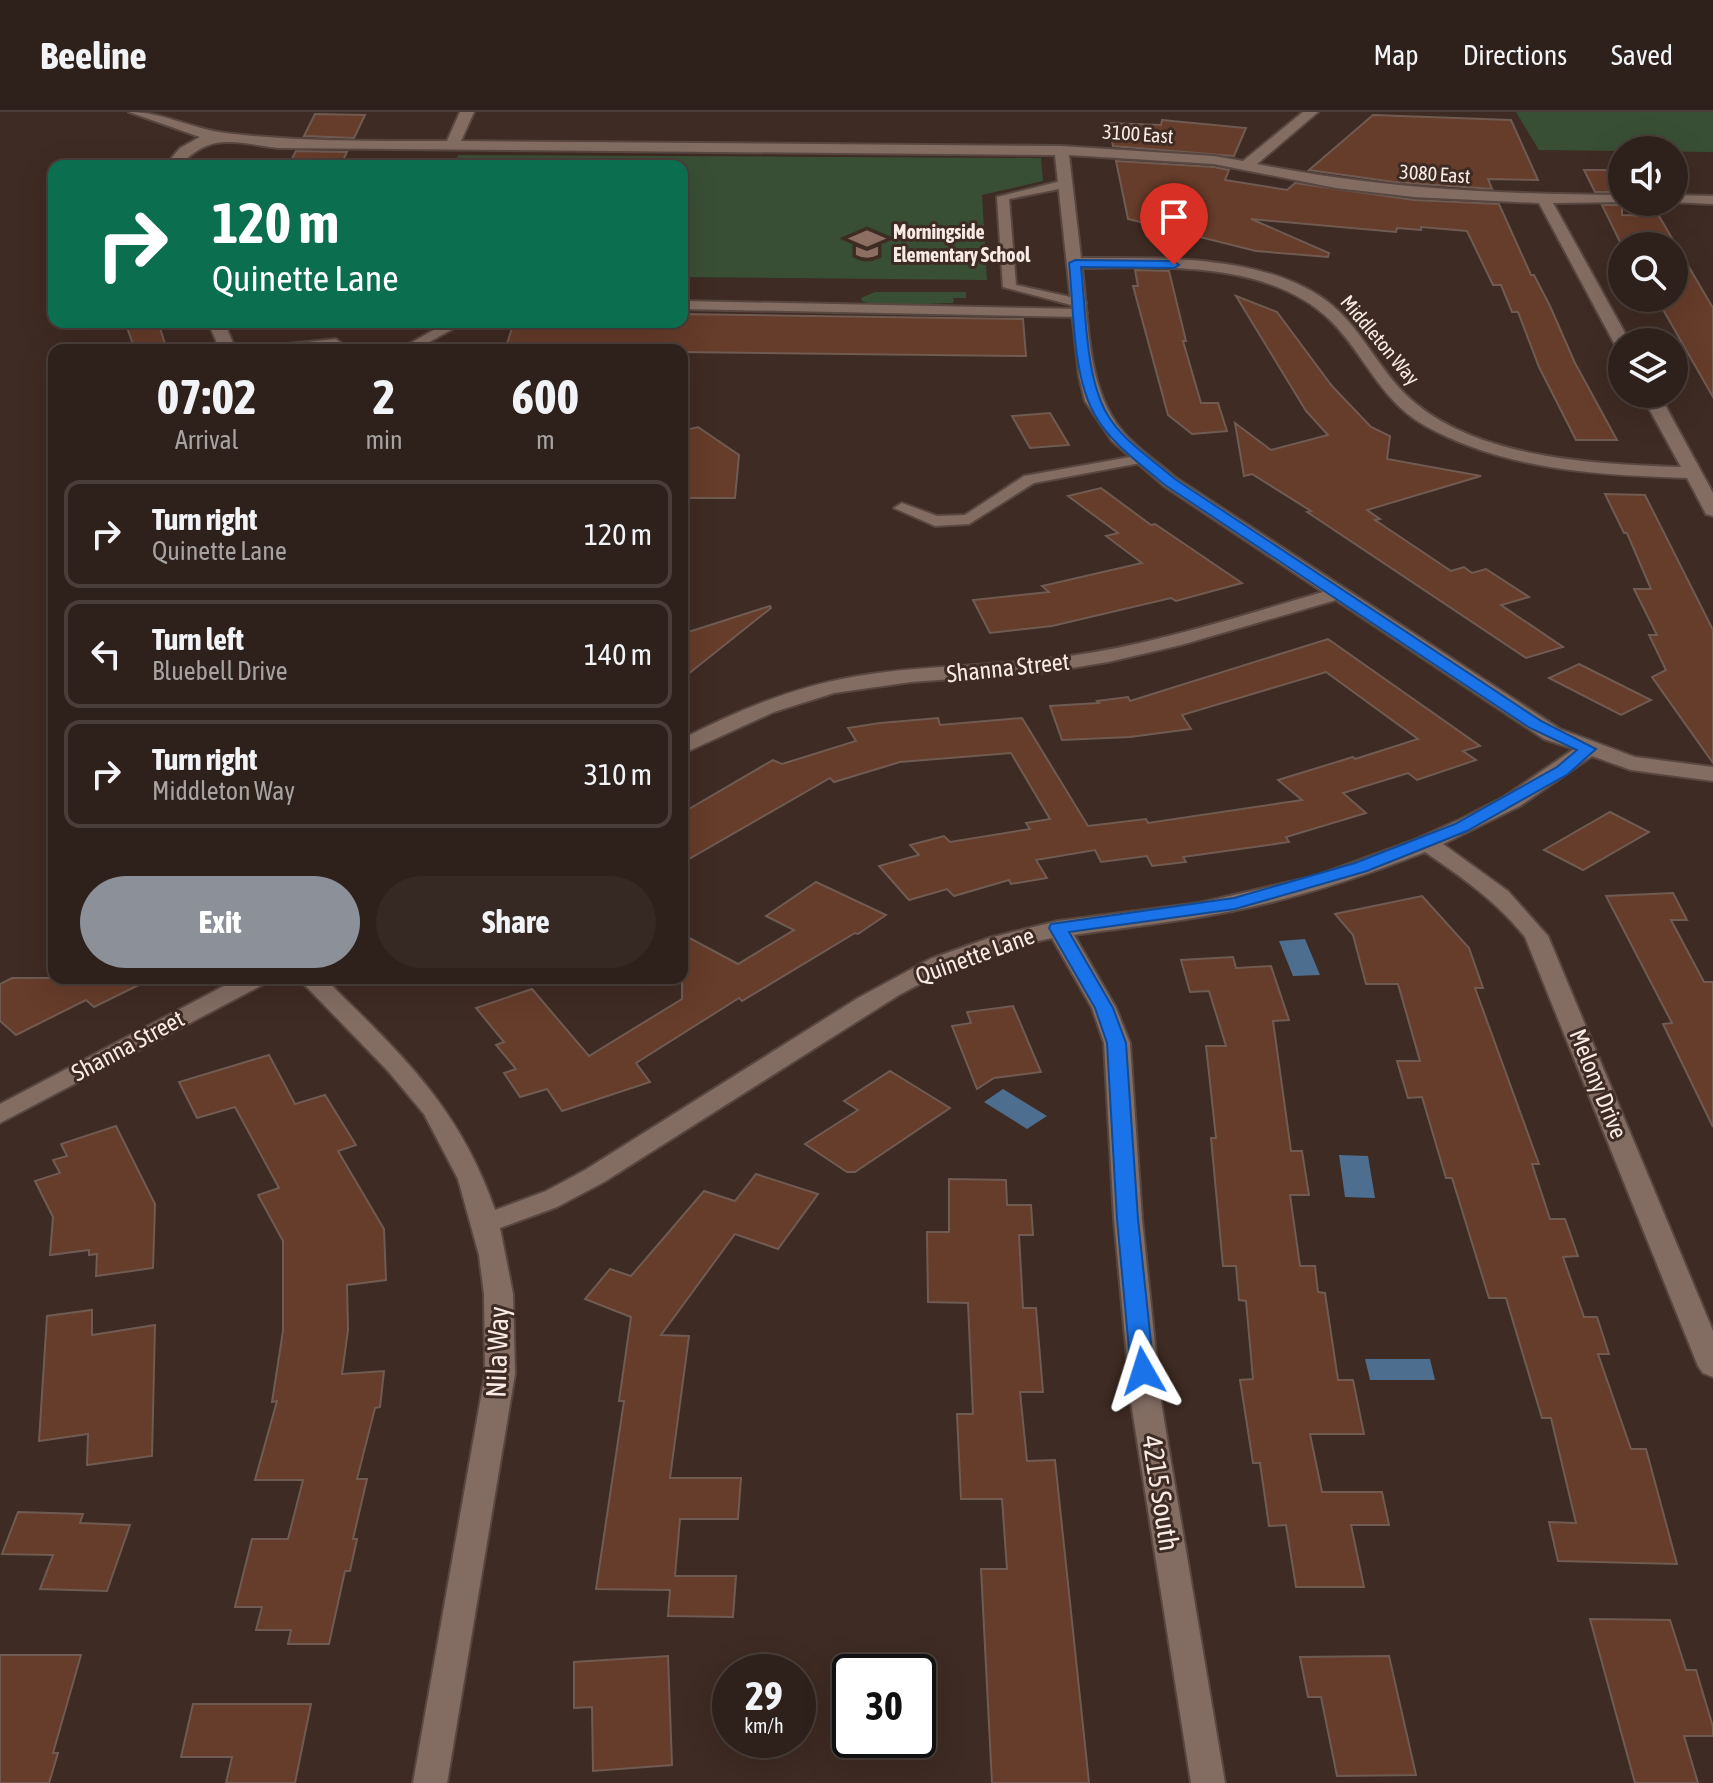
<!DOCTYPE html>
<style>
:root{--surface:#2e201a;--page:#362823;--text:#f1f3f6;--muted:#a7a3a2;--line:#493e39;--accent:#8c9099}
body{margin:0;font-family:"Asap Condensed",sans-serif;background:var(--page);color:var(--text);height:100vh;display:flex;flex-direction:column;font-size:30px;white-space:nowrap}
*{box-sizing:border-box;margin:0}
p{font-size:26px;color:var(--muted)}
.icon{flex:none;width:44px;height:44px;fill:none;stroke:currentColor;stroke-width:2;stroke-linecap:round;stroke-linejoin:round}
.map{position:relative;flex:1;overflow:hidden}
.details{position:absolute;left:48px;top:232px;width:640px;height:640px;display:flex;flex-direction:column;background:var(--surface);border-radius:16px;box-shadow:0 8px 32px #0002,0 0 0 2px var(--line)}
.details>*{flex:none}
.guide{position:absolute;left:48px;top:48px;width:640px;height:168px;border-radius:16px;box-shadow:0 8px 32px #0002,0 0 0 2px var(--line);background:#0b6e4f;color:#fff;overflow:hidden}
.tools{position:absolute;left:1608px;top:24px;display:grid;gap:16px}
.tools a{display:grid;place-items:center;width:80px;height:80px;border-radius:50%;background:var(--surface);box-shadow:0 8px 32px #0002,0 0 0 2px var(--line);font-size:40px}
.speed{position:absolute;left:712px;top:1542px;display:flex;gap:16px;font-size:40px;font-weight:700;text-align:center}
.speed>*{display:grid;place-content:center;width:104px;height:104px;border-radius:50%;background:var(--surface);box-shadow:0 8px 32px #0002,0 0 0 2px var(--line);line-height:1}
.speed small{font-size:20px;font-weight:400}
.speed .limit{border:4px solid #111;border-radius:12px;background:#fff;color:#111}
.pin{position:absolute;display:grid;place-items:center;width:68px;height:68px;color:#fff;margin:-82px -34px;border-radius:50% 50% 50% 0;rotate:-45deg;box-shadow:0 0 8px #0007}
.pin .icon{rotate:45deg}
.me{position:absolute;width:88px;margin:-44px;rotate:354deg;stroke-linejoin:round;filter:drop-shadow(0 0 6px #0008)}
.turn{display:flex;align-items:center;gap:28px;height:168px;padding:0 32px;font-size:36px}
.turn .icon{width:104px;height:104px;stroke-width:2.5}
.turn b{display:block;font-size:56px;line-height:68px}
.eta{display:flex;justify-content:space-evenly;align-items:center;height:136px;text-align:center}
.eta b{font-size:48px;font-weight:700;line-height:56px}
.primary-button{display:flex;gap:16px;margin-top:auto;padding:16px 32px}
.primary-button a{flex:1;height:92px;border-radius:48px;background:var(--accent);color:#fff;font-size:32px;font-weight:700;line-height:92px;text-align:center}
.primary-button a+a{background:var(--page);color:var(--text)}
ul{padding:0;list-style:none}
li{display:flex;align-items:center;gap:24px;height:108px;margin:0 16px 12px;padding:0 16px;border:4px solid var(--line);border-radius:16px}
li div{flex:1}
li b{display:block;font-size:30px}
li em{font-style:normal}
header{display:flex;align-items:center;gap:48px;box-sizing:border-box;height:112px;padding:0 40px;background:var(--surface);border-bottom:2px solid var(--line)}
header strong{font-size:38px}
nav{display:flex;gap:44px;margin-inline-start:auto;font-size:28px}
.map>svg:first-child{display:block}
</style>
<header>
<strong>Beeline</strong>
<nav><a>Map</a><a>Directions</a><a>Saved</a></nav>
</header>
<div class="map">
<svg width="1713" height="1671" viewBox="0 0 1713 1671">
<rect width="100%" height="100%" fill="#3e2b23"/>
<g fill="#394f35">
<path d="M1516 0H1713V40L1539 38Z"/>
<path d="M458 43 1041 46 1043 69 982 83 987 168 682 165V54H453Z"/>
<path d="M875 180H966V186H954L953 191C926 191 887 198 862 189L861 186Z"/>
</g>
<g fill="#4d6e8f">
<path d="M1305 827 1320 863 1293 864 1279 829Z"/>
<path d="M1003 977 1047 1004 1027 1017 984 990Z"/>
<path d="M1339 1043 1368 1044 1375 1086 1345 1085Z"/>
<path d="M1365 1247H1430L1435 1268H1370Z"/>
</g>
<g fill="#663c2a" stroke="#705b52" stroke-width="2">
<path d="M315 2 365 3 354 26 304 24Z"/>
<path d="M1373 3 1511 8 1538 68 1488 67 1492 77 1394 70 1309 58Z"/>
<path d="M1162 8 1246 16 1234 44 1113 34 1108 11 1161 13Z"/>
<path d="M296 39 347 40 340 54H288Z"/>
<path d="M1116 49 1214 55 1229 58 1225 68 1287 78 1295 71 1414 88 1499 92 1531 163H1534L1550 194 1575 251 1617 328H1576L1539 255 1518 200H1512L1501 173H1493L1467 119 1421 115V118L1397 116 1396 120 1251 107 1329 141 1328 145 1256 139 1128 107Z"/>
<path d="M1584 58H1622V80H1595Z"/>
<path d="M1602 93H1622V103L1659 104 1713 196V285L1657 187H1674V134H1624L1622 130V134Z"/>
<path d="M1135 158 1169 159 1186 229H1183L1201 291H1218L1227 319 1192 322 1168 303 1133 174H1138Z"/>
<path d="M1236 184 1277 200 1332 274 1371 315 1390 324 1387 347 1481 364 1367 398 1380 407 1375 408 1451 459 1464 455 1472 461 1486 457 1529 485 1501 493 1563 535 1526 546 1307 400 1311 399 1252 362 1244 364 1235 311 1271 338 1328 323 1306 299Z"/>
<path d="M682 202 1023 207 1026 244 505 238 514 210H682Z"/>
<path d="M125 210H158L167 238H135Z"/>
<path d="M1050 301 1069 333 1030 336 1012 304Z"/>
<path d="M698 315 739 343 735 386H682V319Z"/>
<path d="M1101 376 1151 413 1155 412 1242 471 1176 489 1171 486 1052 514 990 521 973 488 1049 480 1042 474 1142 451 1106 424 1118 421 1068 384Z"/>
<path d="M1605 382 1645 383 1713 518V651L1652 565 1666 558 1649 523H1657L1634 477H1651L1627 421H1624Z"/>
<path d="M770 494 771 496 682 567V522Z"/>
<path d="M1328 527 1480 634 1463 639 1476 648 1417 668 1408 661 1343 681 1366 701 1286 725 1289 730 1183 745 1186 750 1152 754 1147 744 1101 750 1095 738 1036 748 1047 766 1011 772 1009 768 954 784 947 777 909 788 879 754 919 743 910 733 944 724 950 730 1030 717 1026 711 1050 707 1011 641 900 650 834 670 830 666 682 751V701L773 648 782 652 856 629 848 616 880 611 938 606 940 613 1022 606 1088 714 1146 707 1148 711 1302 688 1278 668 1353 645 1355 647 1418 627 1326 560 1182 603 1191 617 1130 625 1062 628 1050 594 1099 591 1097 589 1128 585 1130 589Z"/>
<path d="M1579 552 1651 588 1621 603 1549 566Z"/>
<path d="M1610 700 1649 720 1583 758 1544 738Z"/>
<path d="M816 770 886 803 858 822 855 821 742 889 739 886 636 951 650 970 562 999 547 977 520 985 504 961 516 957 496 933 504 930 476 896 532 877 589 944 682 887V822L738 852 794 818 766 804Z"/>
<path d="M1673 781 1687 808H1671L1704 870H1713V1015L1663 912 1672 911 1606 784Z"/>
<path d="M1422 784 1469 836 1483 876H1475L1539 1052H1532L1550 1107H1565L1578 1144 1563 1145 1584 1205H1597L1609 1242H1598L1631 1337H1646L1677 1452 1558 1449 1549 1410 1576 1411 1551 1306H1542L1506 1186H1489L1452 1066H1446L1422 985 1408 986 1397 949H1420L1398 872H1366L1353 823 1335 802Z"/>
<path d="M1233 845 1236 856 1271 854 1289 908 1273 909 1291 1039H1302L1309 1083H1290L1300 1154H1315L1318 1180 1325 1181 1338 1268H1353L1364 1322H1310L1322 1380H1382L1389 1413H1351L1364 1475H1296L1286 1413 1269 1414 1260 1351H1253L1240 1268 1253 1267 1246 1189 1239 1188 1236 1154H1223L1211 1026H1216L1206 934H1226L1209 879 1190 880 1181 848Z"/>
<path d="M12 866H153L94 895 86 888 16 923 0 909V872Z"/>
<path d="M1013 894 1041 960 994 966 977 977 952 914 971 911 967 900Z"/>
<path d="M269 943 295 992 325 983 356 1033 338 1039 384 1117 386 1168 347 1173 348 1218 342 1262 384 1259 380 1295 375 1296 357 1367H367L353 1427H357L350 1459H345L329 1532H288L291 1518H256L262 1495H235L252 1427H288L303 1368H255L277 1289 272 1290 283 1219V1129L258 1083 279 1076 235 995 197 1006 179 970Z"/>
<path d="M890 959 950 996 855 1060H847L805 1032 858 998 844 989Z"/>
<path d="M116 1014 155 1092 153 1156 96 1164 97 1142 89 1143V1138L50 1143 53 1105 35 1069 60 1061 53 1048 67 1044 61 1032Z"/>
<path d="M756 1062 818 1082 778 1137 735 1122 661 1223 689 1224 670 1366H741L738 1407H680L675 1464H736L733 1505 668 1504 670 1478 596 1477 624 1289H619L631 1205 585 1187 610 1157 631 1164 704 1079 735 1089Z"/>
<path d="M949 1067 1006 1068 1007 1093H1031L1033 1123H1019L1023 1196H1036L1043 1280H1020L1027 1349 1055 1348 1089 1671H992L981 1457H1007L1002 1387H961L957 1302H973L968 1191 928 1190 927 1120H949Z"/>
<path d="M92 1198V1223L155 1213 152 1344 87 1353 88 1322 39 1329 47 1204Z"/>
<path d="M18 1400 83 1402 80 1411 130 1413 107 1479 40 1477 53 1443 2 1442Z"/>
<path d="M1590 1507 1670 1508 1686 1558H1696L1713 1615V1624H1684L1698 1671H1635Z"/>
<path d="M0 1543H81L53 1641H58L49 1671H0Z"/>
<path d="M668 1544 672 1653 593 1659 592 1595 574 1596V1550Z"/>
<path d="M1389 1544 1416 1663 1337 1664 1321 1585H1308L1300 1545Z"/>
<path d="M193 1592H311L295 1671H226L232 1645H181Z"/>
</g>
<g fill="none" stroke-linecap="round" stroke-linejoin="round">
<g stroke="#574740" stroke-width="4">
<g id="lane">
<path d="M1065 68 1071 72 1069 75 1009 87 1016 173 1084 188 1086 191 1079 195 1003 175 997 85Z"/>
<path d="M682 189 1080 197 1087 201 1080 205 682 197Z"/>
<path d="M448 210H465L415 238H398Z"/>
<path d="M336 227 350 238 333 235 262 238 269 234Z"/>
<path d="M1141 343 1146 344V350L1034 371 969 412 935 414 894 396 902 391 937 404 965 403 1024 364Z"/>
</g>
</g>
<g stroke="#574740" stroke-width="4">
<g id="street">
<path d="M129 0C163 0 192 17 225 21 299 30 373 29 447 29L460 0H474L461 29 1061 34 1214 44 1243 49 1303 0H1318L1257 52C1383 77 1494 82 1622 83V90H1627L1553 91 1630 230H1622V236L1614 231 1539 91 1414 85 1336 76 1214 52 1069 43 1081 146C1154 146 1254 142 1318 183 1357 207 1374 251 1405 282 1471 347 1594 352 1681 355L1641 282H1659L1713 381V404L1706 402 1687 366C1597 363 1502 358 1422 312 1380 287 1364 242 1331 209 1269 148 1162 155 1082 156 1089 210 1086 278 1124 321 1139 338 1160 352 1176 366L1560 617 1635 645 1713 655V669L1631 658 1592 644 1520 694 1443 732 1508 779 1548 824 1713 1219V1265L1703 1261 1698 1254 1525 825C1497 790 1462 765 1425 740 1362 765 1298 786 1232 799 1179 810 1126 815 1074 823L1116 896 1130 931 1142 1107 1161 1290 1225 1671H1191L1131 1290 1114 1107 1104 931 1092 896 1052 826C997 837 948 856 899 883L604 1070 557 1095 500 1116 513 1182 515 1262 447 1671H413L485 1262 484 1182 479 1143 458 1067 424 1002 388 959 298 866H324C400 941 459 994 495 1098L546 1079 585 1058 858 886 930 847 989 826 1058 809 1199 791 1316 764 1412 729 1459 708 1504 685 1574 637 1544 627 1336 488 1181 533 1108 550 1047 560 911 570 834 581 774 600 682 642V627C738 598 796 574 858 564 928 552 1000 555 1070 544 1156 532 1239 504 1323 480L1164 374 1112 329 1085 289 1079 264 1055 43 278 36C237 31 210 19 180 54H165L180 36 200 25Z"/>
<path d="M1674 83 1713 84V92L1669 90H1674Z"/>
<path d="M208 210H224L236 238H220Z"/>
<path d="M239 866H269L266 871 0 1011V992Z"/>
</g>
</g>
<use href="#lane" fill="#836d63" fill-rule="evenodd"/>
<use href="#street" fill="#836d63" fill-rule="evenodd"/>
</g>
<path fill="#1a73e8" stroke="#114b97" stroke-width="2" d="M1075 148 1174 149 1179 153 1174 156 1081 155C1086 198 1085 264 1107 302 1122 328 1152 347 1175 367L1541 609 1596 637 1568 662 1467 719 1367 759 1235 797 1069 820 1113 896 1126 931 1138 1107 1154 1259 1150 1265H1135L1131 1259 1117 1107 1107 931 1095 896 1049 816 1051 812 1234 786 1355 751 1455 712 1557 655 1577 638 1530 616 1165 373C1141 352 1111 332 1095 303 1072 264 1074 196 1069 151Z"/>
<defs>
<g id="school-bare" transform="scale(2.76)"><path d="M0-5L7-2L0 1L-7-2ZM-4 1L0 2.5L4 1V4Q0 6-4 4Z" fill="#8d6e63" stroke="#3e2b23" stroke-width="2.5" paint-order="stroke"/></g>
</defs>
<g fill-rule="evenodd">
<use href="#school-bare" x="867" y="132"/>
</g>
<g text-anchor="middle" stroke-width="6" stroke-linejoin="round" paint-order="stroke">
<g font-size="20" fill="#f8ebe5" stroke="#3e2b23">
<text transform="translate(1138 22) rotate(4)" y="7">3100 East</text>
<text transform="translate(1435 62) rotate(4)" y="7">3080 East</text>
<text transform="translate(1380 228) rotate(50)" y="7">Middleton Way</text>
</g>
<g font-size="20" font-weight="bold" fill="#f8ebe5" stroke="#3e2b23" text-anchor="start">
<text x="893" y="127">Morningside<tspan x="893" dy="23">Elementary School</tspan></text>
</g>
<g font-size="24" fill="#f8ebe5" stroke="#3e2b23">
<text transform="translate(1008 556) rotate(-6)" y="8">Shanna Street</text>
<text transform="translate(975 844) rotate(-20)" y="8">Quinette Lane</text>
<text transform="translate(128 934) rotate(-28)" y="8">Shanna Street</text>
<text transform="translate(1598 972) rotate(68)" y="8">Melony Drive</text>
</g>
<g font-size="28" fill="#f8ebe5" stroke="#3e2b23">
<text transform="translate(497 1240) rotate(-88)" y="10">Nila Way</text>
<text transform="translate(1161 1381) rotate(81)" y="10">4215 South</text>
</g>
</g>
</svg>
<div class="tools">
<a><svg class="icon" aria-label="sound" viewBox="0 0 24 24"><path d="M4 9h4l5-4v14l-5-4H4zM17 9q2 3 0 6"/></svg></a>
<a><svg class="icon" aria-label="search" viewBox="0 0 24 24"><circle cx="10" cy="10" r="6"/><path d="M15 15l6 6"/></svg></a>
<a><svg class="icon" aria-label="layers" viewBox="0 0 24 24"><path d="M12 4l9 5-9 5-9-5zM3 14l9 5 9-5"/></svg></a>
</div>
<div class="speed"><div>29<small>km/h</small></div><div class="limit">30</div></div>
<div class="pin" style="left:1174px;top:153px;background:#d93025"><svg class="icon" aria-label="arrive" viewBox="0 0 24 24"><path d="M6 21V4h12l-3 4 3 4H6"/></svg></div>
<svg class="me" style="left:1143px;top:1259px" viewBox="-20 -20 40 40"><path d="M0-17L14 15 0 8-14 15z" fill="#1a73e8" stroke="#fff" stroke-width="4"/></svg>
<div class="guide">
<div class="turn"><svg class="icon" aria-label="right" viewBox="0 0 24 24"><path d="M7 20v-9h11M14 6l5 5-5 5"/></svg><div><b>120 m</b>Quinette Lane</div></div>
</div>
<section class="details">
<div class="eta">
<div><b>07:02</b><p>Arrival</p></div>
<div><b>2</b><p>min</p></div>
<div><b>600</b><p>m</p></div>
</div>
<ul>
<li><svg class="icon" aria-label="right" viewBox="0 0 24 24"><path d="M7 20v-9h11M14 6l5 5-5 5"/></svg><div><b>Turn right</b><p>Quinette Lane</p></div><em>120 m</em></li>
<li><svg class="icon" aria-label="left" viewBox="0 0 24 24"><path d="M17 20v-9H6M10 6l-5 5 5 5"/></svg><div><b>Turn left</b><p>Bluebell Drive</p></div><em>140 m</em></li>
<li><svg class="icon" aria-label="right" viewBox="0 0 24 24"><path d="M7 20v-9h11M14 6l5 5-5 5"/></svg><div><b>Turn right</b><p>Middleton Way</p></div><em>310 m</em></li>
</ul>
<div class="primary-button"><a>Exit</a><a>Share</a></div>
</section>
</div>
